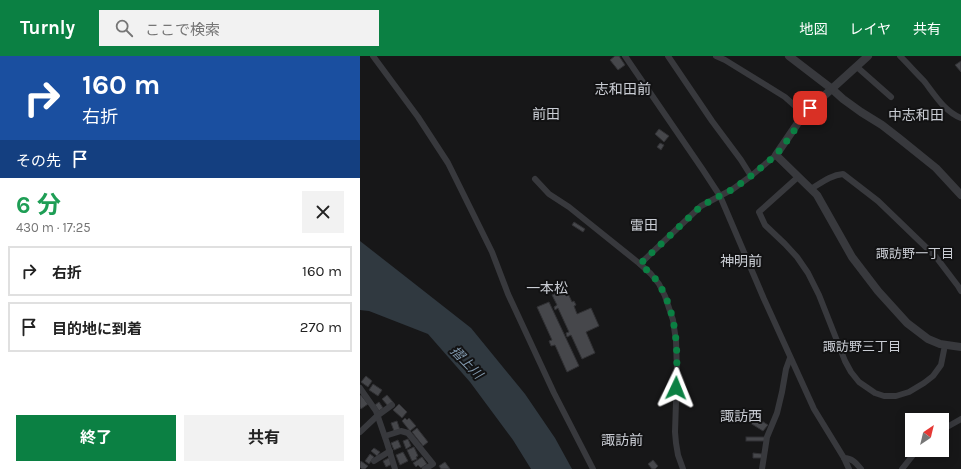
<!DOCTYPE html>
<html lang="ja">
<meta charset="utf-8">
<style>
:root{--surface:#fff;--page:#f2f2f2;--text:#222;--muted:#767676;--line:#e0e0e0;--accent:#0b8043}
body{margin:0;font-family:Karla,"Noto Sans JP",sans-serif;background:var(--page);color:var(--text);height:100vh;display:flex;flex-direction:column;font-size:15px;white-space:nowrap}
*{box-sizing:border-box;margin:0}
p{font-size:13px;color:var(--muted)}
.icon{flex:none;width:22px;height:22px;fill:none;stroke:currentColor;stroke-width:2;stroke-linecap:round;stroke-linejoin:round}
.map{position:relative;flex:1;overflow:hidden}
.side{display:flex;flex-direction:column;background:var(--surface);width:360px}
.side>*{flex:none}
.top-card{background:#1a4fa0;color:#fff;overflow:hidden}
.needle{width:26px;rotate:35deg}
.fabs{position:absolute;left:545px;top:357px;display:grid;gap:8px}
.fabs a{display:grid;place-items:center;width:44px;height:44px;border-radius:0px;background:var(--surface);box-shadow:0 2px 10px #0003;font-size:20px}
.pin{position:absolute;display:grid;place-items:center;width:34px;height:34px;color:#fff;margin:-17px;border-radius:8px;box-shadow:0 2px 6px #0006}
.me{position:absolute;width:44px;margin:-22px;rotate:2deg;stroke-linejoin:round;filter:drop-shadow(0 0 3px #0008)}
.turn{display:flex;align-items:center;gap:14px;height:84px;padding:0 16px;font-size:18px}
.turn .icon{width:52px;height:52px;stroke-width:2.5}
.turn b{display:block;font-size:28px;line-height:34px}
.then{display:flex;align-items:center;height:38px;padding:0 16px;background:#0003;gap:8px;font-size:15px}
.round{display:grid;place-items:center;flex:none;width:42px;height:42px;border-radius:0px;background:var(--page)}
.summary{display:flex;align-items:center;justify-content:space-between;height:68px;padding:0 16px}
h1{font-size:24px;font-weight:700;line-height:30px;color:#1e9e55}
.action{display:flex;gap:8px;margin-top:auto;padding:8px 16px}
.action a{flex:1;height:46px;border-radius:0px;background:var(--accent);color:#fff;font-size:16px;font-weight:700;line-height:46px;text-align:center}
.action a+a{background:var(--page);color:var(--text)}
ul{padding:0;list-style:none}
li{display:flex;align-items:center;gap:12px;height:50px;margin:0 8px 6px;padding:0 8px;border:2px solid var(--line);border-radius:0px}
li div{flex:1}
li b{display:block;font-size:15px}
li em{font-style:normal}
header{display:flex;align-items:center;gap:24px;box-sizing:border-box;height:56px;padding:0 20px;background:var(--accent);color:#fff}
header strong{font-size:19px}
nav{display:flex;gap:22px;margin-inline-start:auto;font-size:14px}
.search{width:280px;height:36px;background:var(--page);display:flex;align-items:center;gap:10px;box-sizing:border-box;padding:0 14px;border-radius:0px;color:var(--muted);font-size:15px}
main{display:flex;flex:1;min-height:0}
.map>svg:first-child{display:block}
</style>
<header>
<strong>Turnly</strong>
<div class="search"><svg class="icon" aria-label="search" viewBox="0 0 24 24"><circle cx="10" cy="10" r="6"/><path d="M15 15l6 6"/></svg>ここで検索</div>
<nav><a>地図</a><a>レイヤ</a><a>共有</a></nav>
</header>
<main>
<section class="side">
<div class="top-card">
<div class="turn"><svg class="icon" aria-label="right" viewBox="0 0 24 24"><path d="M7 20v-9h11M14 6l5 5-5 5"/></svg><div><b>160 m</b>右折</div></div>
<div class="then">その先<svg class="icon" aria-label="arrive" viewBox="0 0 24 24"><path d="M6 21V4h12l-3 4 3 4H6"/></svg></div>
</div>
<div class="summary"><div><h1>6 分</h1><p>430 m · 17:25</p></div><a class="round"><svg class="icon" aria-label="close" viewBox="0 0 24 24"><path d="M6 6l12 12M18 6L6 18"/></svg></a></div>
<ul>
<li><svg class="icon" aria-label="right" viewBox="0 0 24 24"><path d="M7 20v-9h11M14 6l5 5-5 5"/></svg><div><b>右折</b></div><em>160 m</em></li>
<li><svg class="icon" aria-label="arrive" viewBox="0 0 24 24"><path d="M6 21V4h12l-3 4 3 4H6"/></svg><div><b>目的地に到着</b></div><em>270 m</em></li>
</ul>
<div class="action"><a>終了</a><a>共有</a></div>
</section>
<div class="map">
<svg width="601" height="413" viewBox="0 0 601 413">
<rect width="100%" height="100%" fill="#171718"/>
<path fill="#303940" d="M0 185 46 221 111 272 165 338 195 382 212 413H171L153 384 110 326 68 278 9 255 0 254Z"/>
<g fill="#46474b" stroke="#313134">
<path d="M255 0H259L265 9 258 14 250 4Z"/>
<path d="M601 5V16L595 9Z"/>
<path d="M299 73 309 80 304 86 295 78Z"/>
<path d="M300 87 304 89 301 94 297 91Z"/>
<path d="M214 166 225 173 223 176 212 169Z"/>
<path d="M206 233 212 246 214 245 216 249 214 250 217 258 231 252 239 270 226 276 235 297 222 303 211 279 207 281 206 277 209 276 198 252 195 254 194 251 197 249 192 239Z"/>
<path d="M189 246 219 310 207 316 195 289 191 290 189 285 192 284 177 251Z"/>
<path d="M6 320 12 325 8 331 1 326Z"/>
<path d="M13 328 22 334 18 340 9 334Z"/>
<path d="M1 339 8 348 1 353 0 351V340Z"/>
<path d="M27 339 33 346 28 350 22 343Z"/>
<path d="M19 346 23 352 19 355 15 349Z"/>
<path d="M39 348 47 356 42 362 33 354Z"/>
<path d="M391 358 408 369 403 375 387 365Z"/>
<path d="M45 362 47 364 49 362 56 370 50 375 42 365Z"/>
<path d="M37 365 40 374 34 375 31 367Z"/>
<path d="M57 372 68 386 63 390 52 376Z"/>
<rect x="386" y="381" width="19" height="4"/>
<path d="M48 383 51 390 46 393 43 385Z"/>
<path d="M38 384 41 391 34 394 31 387Z"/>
<path d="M54 391 58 400 56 401 57 403 52 405 47 394Z"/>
<path d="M14 392 20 396 17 400 11 395Z"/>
<path d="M43 396 48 405 40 409 36 399Z"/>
<path d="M393 397 402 398V402H393Z"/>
<path d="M10 398 14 401 9 408 5 405Z"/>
<path d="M62 401 67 408 61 412 58 409 56 411 53 407Z"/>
<path d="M29 402 32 408 26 411 23 405Z"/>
<path d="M293 404 298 410 295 413H292L288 408Z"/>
<path d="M1 405 8 410 5 413H2L0 411V407Z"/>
<path d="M85 406 90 413H81L79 410Z"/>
</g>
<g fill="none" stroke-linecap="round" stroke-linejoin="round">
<g stroke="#38393d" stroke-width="6">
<path d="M13 0 58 61 88 107 132 196 148 238 194 337 233 413"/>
<path d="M265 0 343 114 360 140 404 243 454 353 484 402 489 413"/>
<path d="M308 0 352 65 381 104 391 120"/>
<path d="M356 0 365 4 425 41 444 58"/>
<path d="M540 0C548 8 556 17 564 25 575 39 584 55 601 62"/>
<path d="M497 11 531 41"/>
<path d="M438 121 399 156 405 169 425 188 437 201 448 217 459 239 485 305 491 316 499 326 515 337 524 340H536L549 336 564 327 573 320 581 309 585 289"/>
<path d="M175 123 189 138 209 151 280 208 291 218 299 228 305 240 313 264 316 285 317 316 315 376 316 387 318 399 323 413"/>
<path d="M451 133C461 127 471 119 483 118L518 145 576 201 598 230 601 235"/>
<path d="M280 208 341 150 373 133 391 120 416 99"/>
<path d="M0 332 16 355 27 387 35 413"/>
<path d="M0 376 17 360 32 349"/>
<path d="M582 376 587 371 601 363"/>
<path d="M25 380 41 375 48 377 73 408 65 413"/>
<path d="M484 402C492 402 496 407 501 413"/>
<path d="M14 405 30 395"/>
<path d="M402 413 407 381 417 357 422 336 426 313 430 302"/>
<path d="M542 413 557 394"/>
</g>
<g stroke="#38393d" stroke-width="8">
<path d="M429 0 472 33 483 43 501 56 522 69 540 83 576 112 601 139"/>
<path d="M508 0 444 58 416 99 457 139 492 201 518 235 547 267 568 283 580 288 601 291"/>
</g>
</g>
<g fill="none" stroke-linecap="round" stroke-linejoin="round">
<path stroke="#0b8043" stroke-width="7" stroke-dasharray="0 12.6" d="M316 332C318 296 318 260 299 228 294 220 287 214 280 208L341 150 373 133 391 120 416 99 432 78 444 58 450 52"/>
</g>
<g text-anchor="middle" stroke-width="4" stroke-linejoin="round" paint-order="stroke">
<g font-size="13" fill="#cacdd4" stroke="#121213">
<text x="555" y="202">諏訪野一丁目</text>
<text x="502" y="295">諏訪野三丁目</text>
</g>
<g font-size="13" font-style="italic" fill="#839bb0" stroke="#121213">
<text transform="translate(107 306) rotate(46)" y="5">摺上川</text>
</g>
<g font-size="14" fill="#cacdd4" stroke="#121213">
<text x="263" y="38">志和田前</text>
<text x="186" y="63">前田</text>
<text x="556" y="64">中志和田</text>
<text x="284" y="174">雷田</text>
<text x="381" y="210">神明前</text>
<text x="187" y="237">一本松</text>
<text x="381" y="365">諏訪西</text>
<text x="262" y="389">諏訪前</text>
</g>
</g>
</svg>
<div class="fabs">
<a><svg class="needle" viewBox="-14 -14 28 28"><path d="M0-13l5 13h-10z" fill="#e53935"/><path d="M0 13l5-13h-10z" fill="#767676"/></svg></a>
</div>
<div class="pin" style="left:450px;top:52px;background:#d93025"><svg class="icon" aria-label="arrive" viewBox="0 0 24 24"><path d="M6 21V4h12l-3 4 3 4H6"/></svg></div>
<svg class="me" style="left:316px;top:332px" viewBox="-20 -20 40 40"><path d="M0-17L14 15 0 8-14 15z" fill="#0b8043" stroke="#fff" stroke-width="4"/></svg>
</div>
</main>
